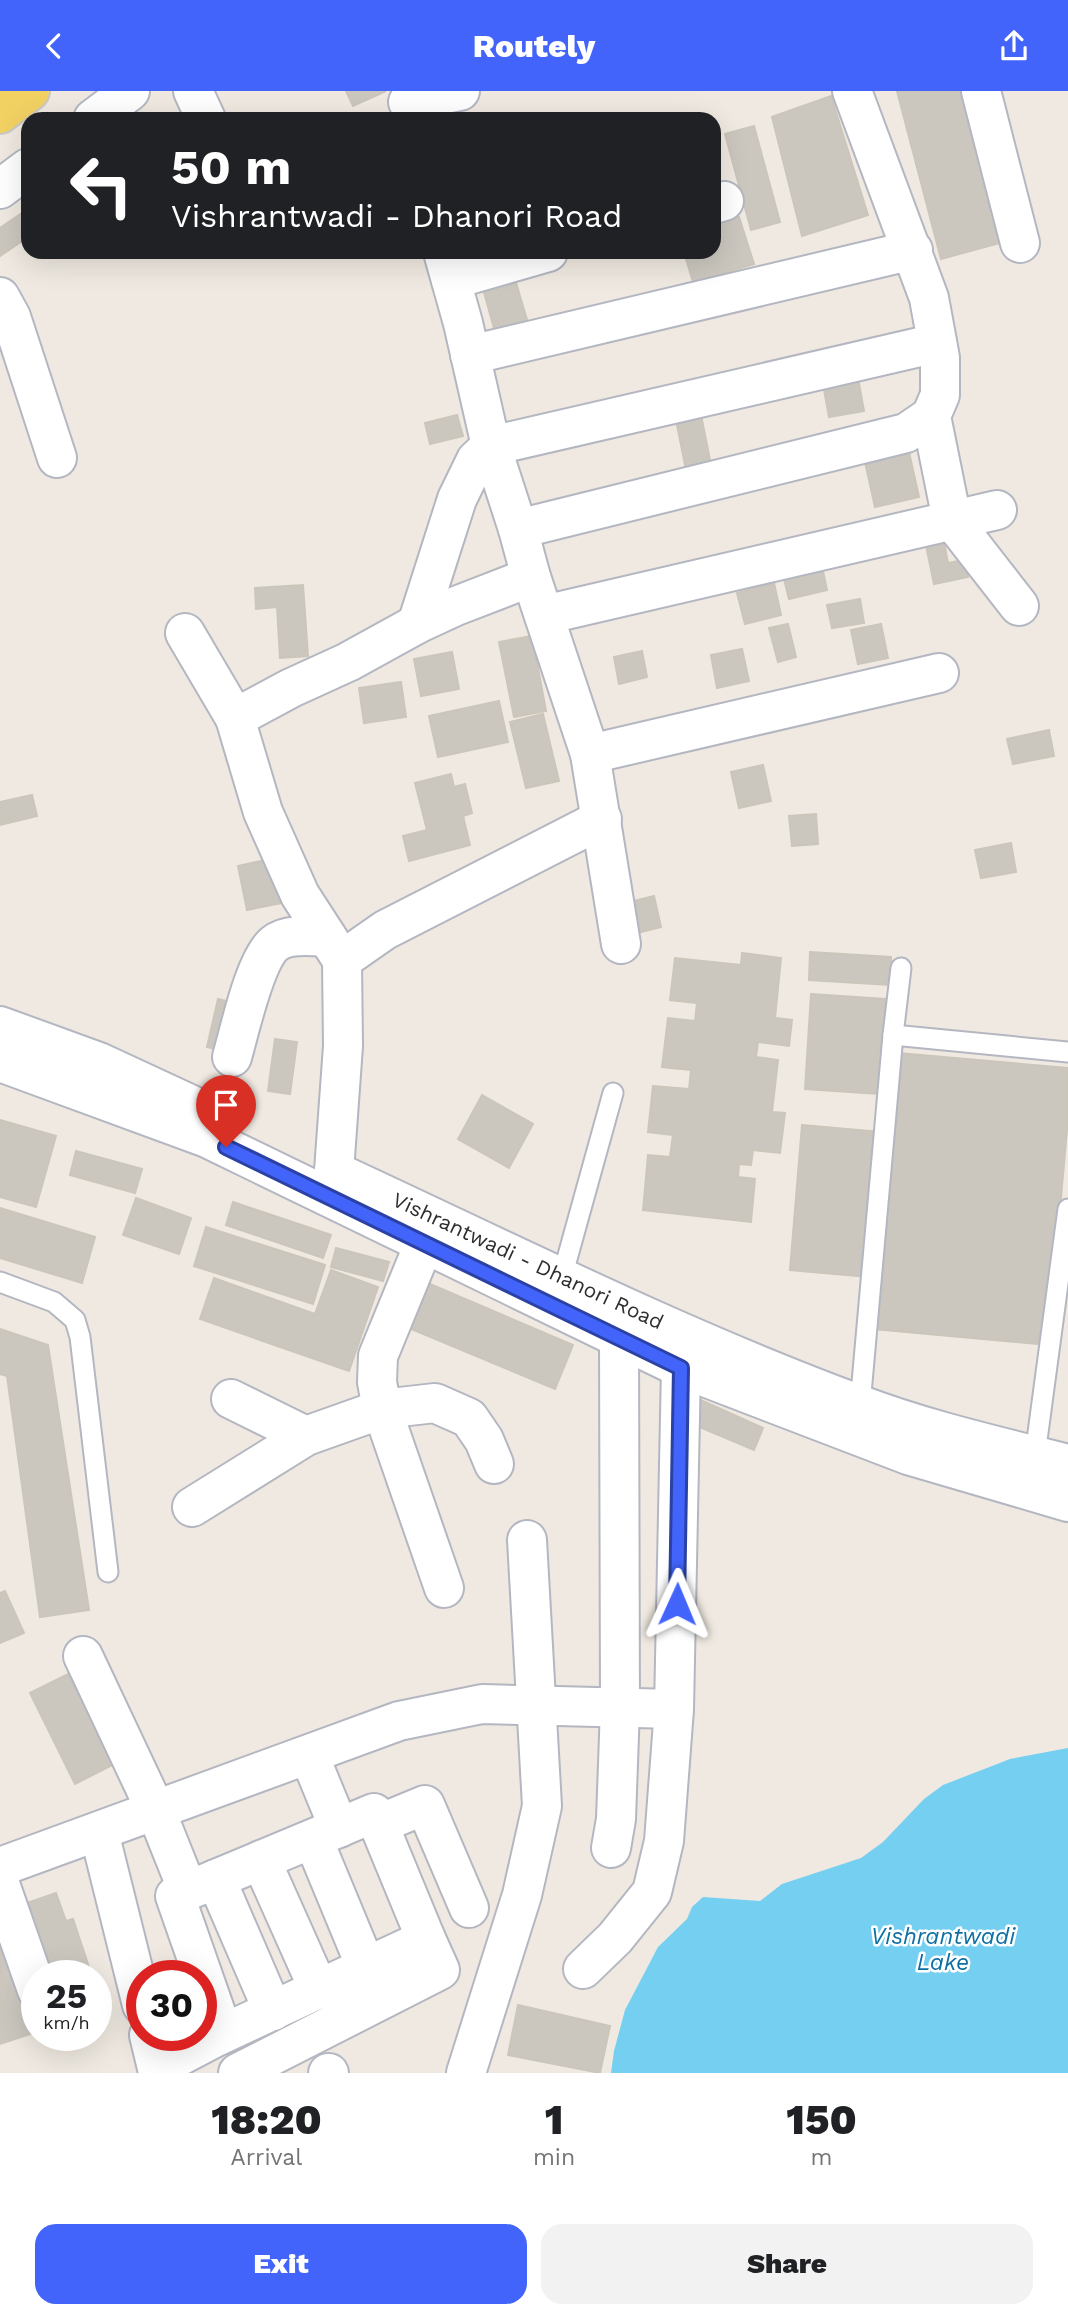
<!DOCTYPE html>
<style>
:root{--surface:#fff;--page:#f2f2f2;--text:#202124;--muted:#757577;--accent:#4264fb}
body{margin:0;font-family:"Work Sans",sans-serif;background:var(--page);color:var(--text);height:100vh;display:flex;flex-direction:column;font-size:26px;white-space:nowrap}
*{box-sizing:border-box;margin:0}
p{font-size:23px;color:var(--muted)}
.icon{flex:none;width:38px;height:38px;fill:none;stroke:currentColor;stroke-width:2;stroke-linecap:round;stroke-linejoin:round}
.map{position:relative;height:1982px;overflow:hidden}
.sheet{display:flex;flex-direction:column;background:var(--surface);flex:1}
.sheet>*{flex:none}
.top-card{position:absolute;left:21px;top:21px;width:700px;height:147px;border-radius:21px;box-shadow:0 7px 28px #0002;background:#202124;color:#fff;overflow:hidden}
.speed{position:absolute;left:21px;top:1869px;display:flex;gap:14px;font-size:35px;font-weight:700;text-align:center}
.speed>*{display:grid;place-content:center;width:91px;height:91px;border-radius:50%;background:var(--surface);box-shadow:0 7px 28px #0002;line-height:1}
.speed small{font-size:18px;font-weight:400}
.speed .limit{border:10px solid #d22;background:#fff;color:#111}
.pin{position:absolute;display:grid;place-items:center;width:60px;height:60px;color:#fff;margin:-72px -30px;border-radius:50% 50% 50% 0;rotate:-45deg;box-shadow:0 0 7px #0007}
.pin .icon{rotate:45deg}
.me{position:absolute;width:77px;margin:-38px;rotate:1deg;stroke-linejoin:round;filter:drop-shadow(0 0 5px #0008)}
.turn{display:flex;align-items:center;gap:24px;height:147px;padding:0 35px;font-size:32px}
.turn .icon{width:91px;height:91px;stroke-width:2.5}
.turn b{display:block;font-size:49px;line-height:60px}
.eta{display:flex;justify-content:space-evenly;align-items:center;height:119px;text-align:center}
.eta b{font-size:42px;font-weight:800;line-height:49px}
.primary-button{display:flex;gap:14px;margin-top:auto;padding:14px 35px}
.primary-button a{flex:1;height:80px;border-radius:21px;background:var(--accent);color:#fff;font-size:28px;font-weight:800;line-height:80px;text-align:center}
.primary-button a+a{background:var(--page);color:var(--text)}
header{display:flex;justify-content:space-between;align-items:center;height:91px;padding:0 35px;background:var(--accent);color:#fff;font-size:32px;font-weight:800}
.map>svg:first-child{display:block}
</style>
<header><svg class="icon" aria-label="back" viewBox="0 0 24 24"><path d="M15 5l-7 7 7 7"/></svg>Routely<svg class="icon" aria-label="share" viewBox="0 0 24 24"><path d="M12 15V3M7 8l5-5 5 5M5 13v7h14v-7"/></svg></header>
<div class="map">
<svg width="1068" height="1982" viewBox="0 0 1068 1982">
<rect width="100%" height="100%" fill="#efe9e1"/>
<path fill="#75cff0" d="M1068 1657V1982H611L614 1960 625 1919 658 1856 687 1828 692 1816 703 1806 760 1810 782 1793 861 1767 883 1751 924 1708 943 1694 1010 1668Z"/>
<g fill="#cbc7bf" stroke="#cbc5ba" stroke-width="2">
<path d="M346 0H386L353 15Z"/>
<path d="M897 0H967L1007 150 941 168Z"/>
<path d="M831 5 868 124 802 145 772 26Z"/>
<path d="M754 35 780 131 751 139 725 43Z"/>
<path d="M28 118V146L0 165V137Z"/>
<path d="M739 126 754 173 693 191 684 161H714V133Z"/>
<path d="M514 185 528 232 495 241 482 194Z"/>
<path d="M856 276 864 320 829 326 821 282Z"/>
<path d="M699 314 712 379 687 384 674 319Z"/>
<path d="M457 324 463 345 430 353 425 332Z"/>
<path d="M909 361 919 406 875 416 865 371Z"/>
<path d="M942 441 948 472 964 469 968 486 934 493 924 445Z"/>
<path d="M823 480 827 499 789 508 784 488Z"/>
<path d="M774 492 781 524 745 533 737 502Z"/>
<path d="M303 494 308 565 280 567 277 516 256 518 255 497Z"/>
<path d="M860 508 864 532 832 537 827 514Z"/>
<path d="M788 533 796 566 778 571 769 537Z"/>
<path d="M881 533 888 567 858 573 851 539Z"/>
<path d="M532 545 546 620 514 626 499 551Z"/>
<path d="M742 558 749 590 717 597 711 564Z"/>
<path d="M642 560 647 586 619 593 614 566Z"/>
<path d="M452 561 459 598 421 605 414 568Z"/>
<path d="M401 591 406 626 364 632 359 597Z"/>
<path d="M499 610 508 651 438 666 429 625Z"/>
<path d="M543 623 559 690 526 697 510 631Z"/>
<path d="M1049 639 1054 665 1013 673 1007 648Z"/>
<path d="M763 674 771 710 739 717 731 681Z"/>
<path d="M451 683 454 696 465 693 472 722 463 725 470 754 409 770 403 745 427 739 415 692Z"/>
<path d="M32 704 37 725 0 734V711Z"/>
<path d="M816 723 818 753 792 755 789 725Z"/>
<path d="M1011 752 1016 781 981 787 975 759Z"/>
<path d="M283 765 292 810 247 819 238 775Z"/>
<path d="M654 805 661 836 637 842 630 811Z"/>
<path d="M810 861 891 866 890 894 809 889Z"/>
<path d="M742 862 781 867 775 927 792 929 789 955 758 951 756 966 778 969 772 1021 785 1022 780 1062 753 1059 751 1074 739 1073 738 1086 755 1088 751 1131 643 1119 648 1064 670 1066 673 1044 648 1041 653 995 689 998 691 979 662 976 668 927 695 930 697 912 670 909 675 867 741 874Z"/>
<path d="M811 903 885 908 879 1003 805 998Z"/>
<path d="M218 908 239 913 228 961 207 956Z"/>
<path d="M275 948 297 951 290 1003 268 1000Z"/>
<path d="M898 962 1068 977V1027L1048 1254 874 1238Z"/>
<path d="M482 1004 533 1033 509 1077 458 1048Z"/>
<path d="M0 1029 56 1045 36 1116 0 1106Z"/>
<path d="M802 1034 880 1041 868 1186 790 1179Z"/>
<path d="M76 1060 142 1078 135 1102 70 1084Z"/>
<path d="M136 1107 191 1127 179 1163 123 1144Z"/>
<path d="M233 1111 331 1144 323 1167 226 1134Z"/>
<path d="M0 1117 95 1146 82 1192 0 1167Z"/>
<path d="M206 1136 325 1174 313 1213 194 1175Z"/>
<path d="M336 1157 389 1171 383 1190 331 1176Z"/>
<path d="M331 1179 378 1196 349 1280 200 1228 214 1187 315 1223Z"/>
<path d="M423 1190 573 1254 555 1298 404 1235Z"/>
<path d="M0 1238 48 1254 89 1519 40 1526 7 1285 0 1283Z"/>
<path d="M696 1307 763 1337 754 1359 685 1330Z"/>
<path d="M5 1500 24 1542 0 1552V1502Z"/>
<path d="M74 1580 118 1671 75 1693 30 1602Z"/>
<path d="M56 1802 66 1830 73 1828 92 1885H39L27 1812Z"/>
<path d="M0 1835 36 1941 0 1953Z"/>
<path d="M518 1914 610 1935 600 1982 508 1964Z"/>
</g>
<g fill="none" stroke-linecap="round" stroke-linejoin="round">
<g stroke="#b4b7c1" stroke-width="23">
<g id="lane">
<path d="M893 944 901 877"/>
<path d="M562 1186 613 1002"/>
<path d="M0 1191 54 1211 75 1229 80 1246 108 1481"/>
<path d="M860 1314 893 944 1068 961"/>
<path d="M1035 1364 1068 1118"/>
</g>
</g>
<g stroke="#b4b7c1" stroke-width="42">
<g id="street">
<path d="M193 0 206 28"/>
<path d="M981 0 1020 152"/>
<path d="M408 11 460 0"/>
<path d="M93 28 130 0"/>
<path d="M0 98 28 77"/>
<path d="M714 113 724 110"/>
<path d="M443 161 463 232 491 355 518 438 531 486 590 663 621 853"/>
<path d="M451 189 548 161"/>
<path d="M0 206 11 226 57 367"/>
<path d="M470 264 913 159"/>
<path d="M931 325 952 429 1019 515"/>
<path d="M518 438 906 342 931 325 940 304V267L929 207 852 0"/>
<path d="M544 524 997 419"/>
<path d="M417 533 457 408 476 369 491 355 937 252"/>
<path d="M185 542 235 627"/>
<path d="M590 663 939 582"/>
<path d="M342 869 385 839 602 728"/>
<path d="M232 966C240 939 254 871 274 853 287 842 311 845 327 846"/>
<path d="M334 1080 343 955 342 869 300 804 263 721 235 627 291 597 348 571 417 533 456 515 531 486"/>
<path d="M424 1153 378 1265 377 1291 382 1318 444 1497"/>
<path d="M231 1308 306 1345"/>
<path d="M192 1416 306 1345 382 1318 435 1312 469 1327 484 1349 494 1373"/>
<path d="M83 1565 156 1720 188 1800"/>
<path d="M309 1664 339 1737"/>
<path d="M379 1733 425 1714 469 1817"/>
<path d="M99 1741 142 1914"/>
<path d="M313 1748 366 1876"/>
<path d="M611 1757 616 1728 620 1617 619 1247"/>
<path d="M261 1769 319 1899"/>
<path d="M0 1776 399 1630 482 1613 674 1618"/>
<path d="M216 1788 273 1920"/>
<path d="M0 1793 37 1899"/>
<path d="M583 1878 615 1847 652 1801 664 1750 674 1618 681 1277"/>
<path d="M223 1942 175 1805 374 1722 426 1848"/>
<path d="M149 1944 157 1977 216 1946 426 1848 440 1879 238 1982"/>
<path d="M328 1982H329"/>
<path d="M466 1982 522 1804 542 1715 527 1449"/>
</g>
</g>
<g stroke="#b4b7c1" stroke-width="42">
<g id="secondary">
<path d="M0 935 99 971 222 1028"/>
<path d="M0 971 207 1047 681 1277 908 1364 1068 1411"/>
<path d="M334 1080C507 1160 679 1247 858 1313 926 1339 998 1355 1068 1373"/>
</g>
</g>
<g stroke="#c9c9c9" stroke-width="42">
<path id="primary" d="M0 23 30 0"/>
</g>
<use href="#lane" stroke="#fff" stroke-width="19"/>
<use href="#street" stroke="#fff" stroke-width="38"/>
<use href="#secondary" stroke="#fff" stroke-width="38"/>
<use href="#primary" stroke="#f2d163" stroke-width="38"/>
</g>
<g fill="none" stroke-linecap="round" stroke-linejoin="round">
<g stroke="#2b41a3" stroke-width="18">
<path id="route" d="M226 1056 681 1277 677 1513"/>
</g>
<use href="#route" stroke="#4264fb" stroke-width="12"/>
</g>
<g text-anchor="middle" stroke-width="5" stroke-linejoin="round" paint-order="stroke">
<g font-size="21" fill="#2e2e2e" stroke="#fff">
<text transform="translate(528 1170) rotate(25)" y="7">Vishrantwadi - Dhanori Road</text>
</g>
<g font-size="23" font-style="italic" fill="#0d6fa3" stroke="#fff">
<text x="943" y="1853">Vishrantwadi<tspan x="943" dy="26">Lake</tspan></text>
</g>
</g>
</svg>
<div class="speed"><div>25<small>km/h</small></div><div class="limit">30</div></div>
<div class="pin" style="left:226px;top:1056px;background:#d93025"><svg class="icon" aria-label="arrive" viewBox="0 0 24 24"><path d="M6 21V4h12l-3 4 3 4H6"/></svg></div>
<svg class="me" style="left:677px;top:1513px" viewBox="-20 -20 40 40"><path d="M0-17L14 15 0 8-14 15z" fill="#4264fb" stroke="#fff" stroke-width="4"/></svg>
<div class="top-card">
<div class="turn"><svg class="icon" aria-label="left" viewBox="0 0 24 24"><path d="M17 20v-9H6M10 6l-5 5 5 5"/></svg><div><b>50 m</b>Vishrantwadi - Dhanori Road</div></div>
</div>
</div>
<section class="sheet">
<div class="eta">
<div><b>18:20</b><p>Arrival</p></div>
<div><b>1</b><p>min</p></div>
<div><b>150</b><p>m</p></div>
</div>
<div class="primary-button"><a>Exit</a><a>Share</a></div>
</section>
